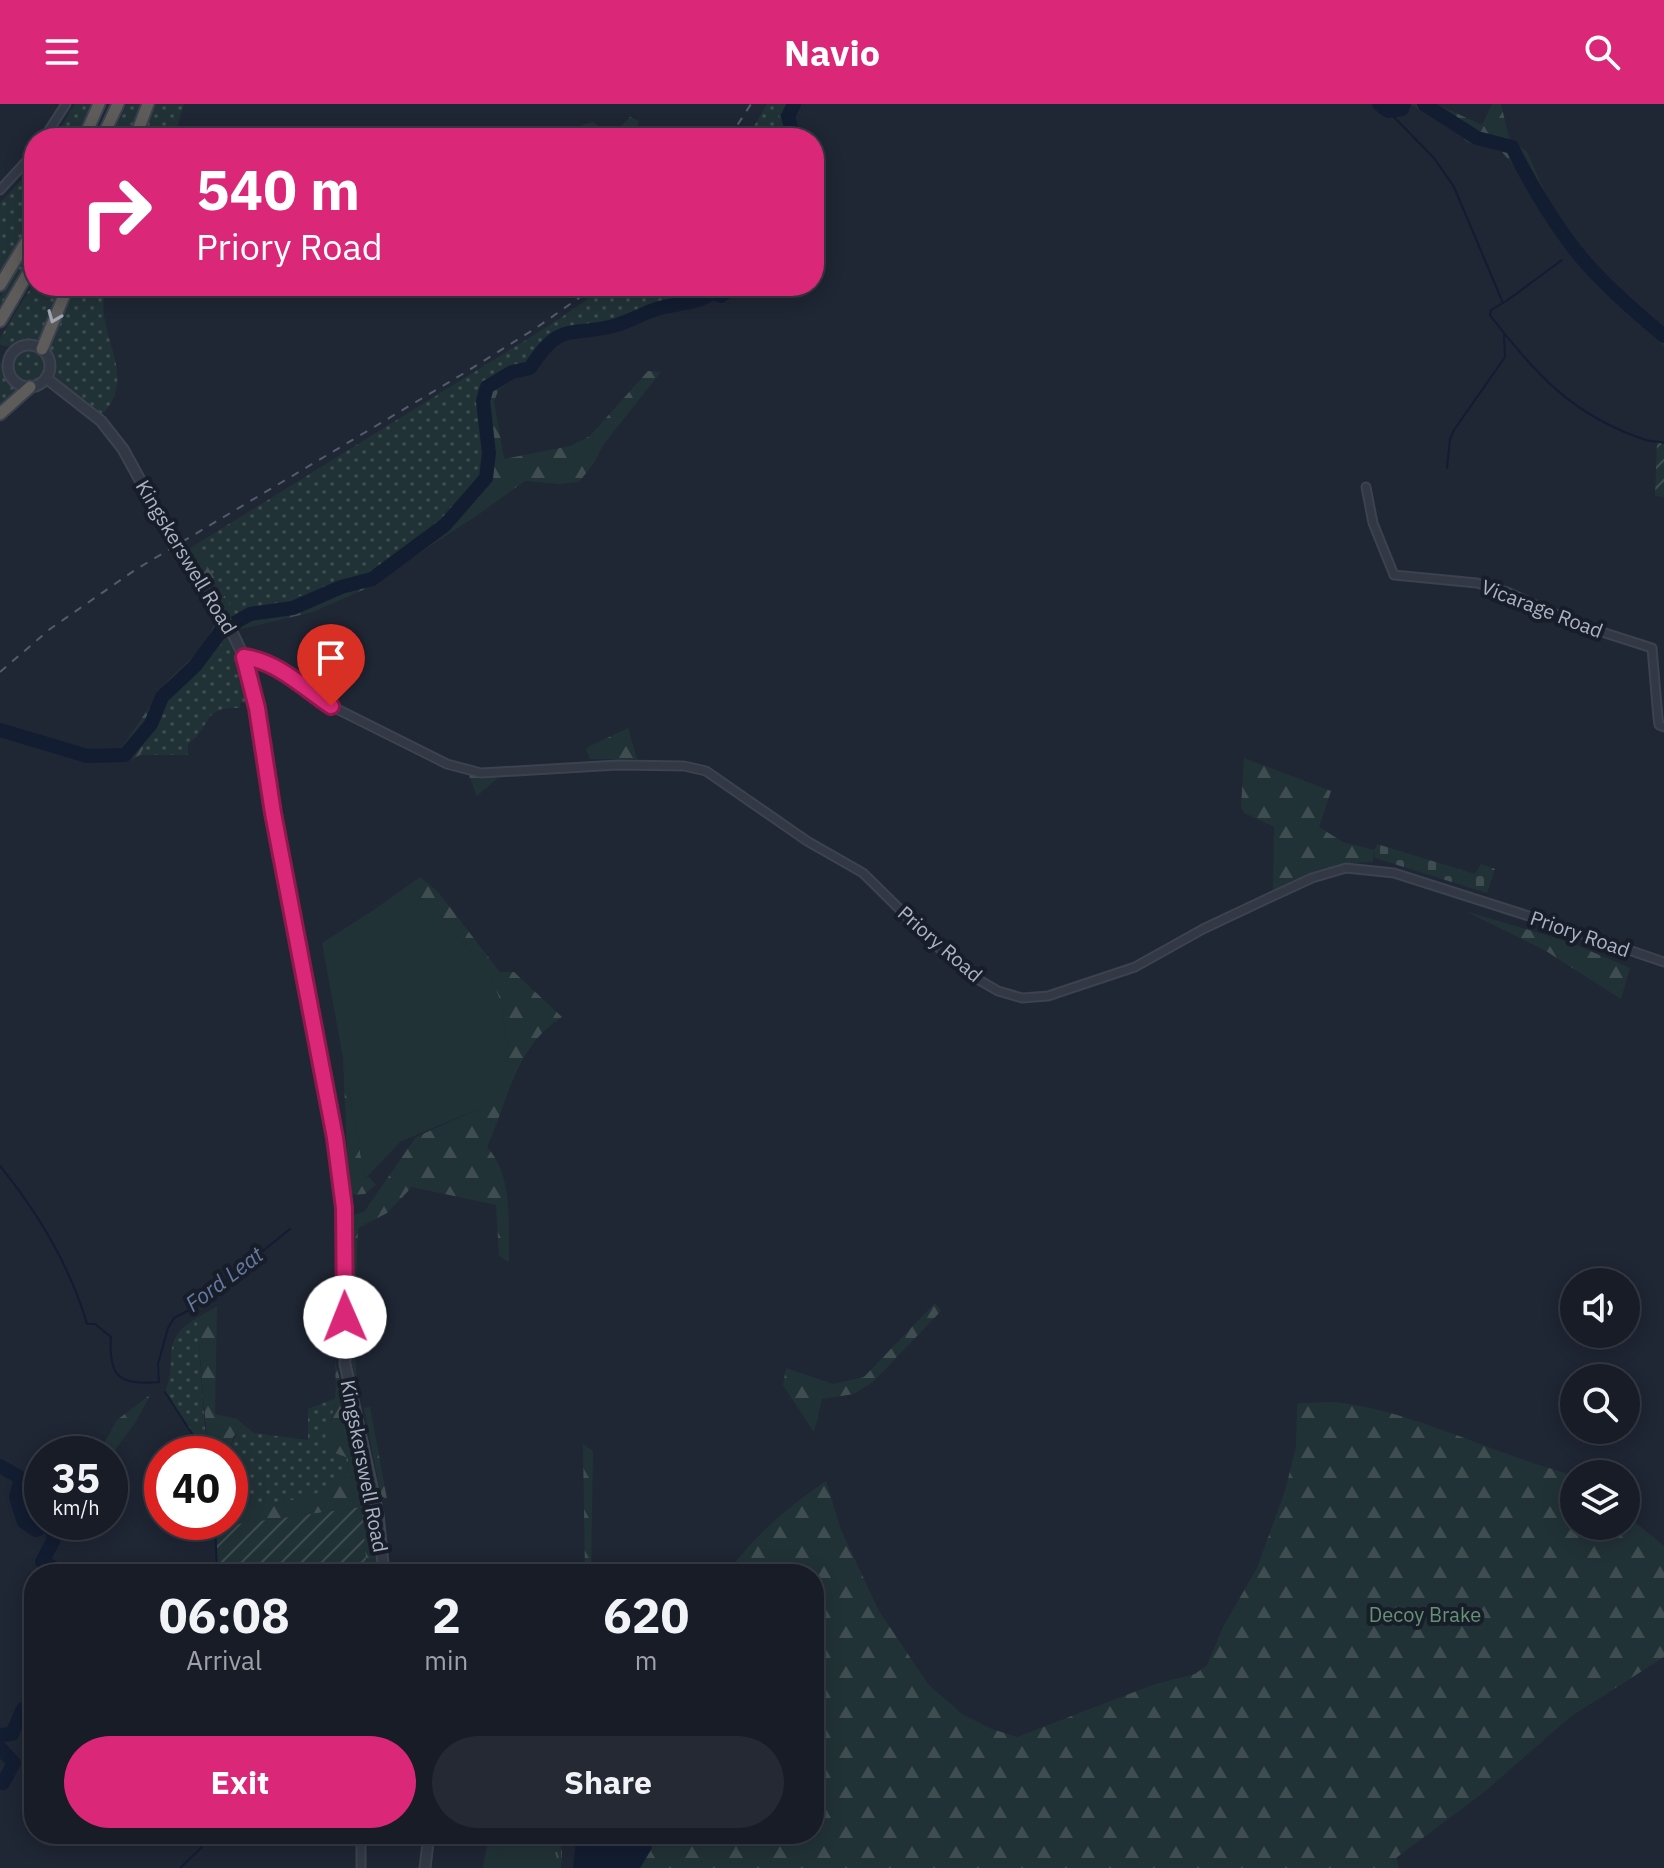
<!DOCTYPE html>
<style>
:root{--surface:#171c27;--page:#242933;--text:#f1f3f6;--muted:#9ea1a7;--line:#363a44;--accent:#db2777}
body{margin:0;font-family:"IBM Plex Sans",sans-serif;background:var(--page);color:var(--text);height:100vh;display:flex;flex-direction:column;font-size:30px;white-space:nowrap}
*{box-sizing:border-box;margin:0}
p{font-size:26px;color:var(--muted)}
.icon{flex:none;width:44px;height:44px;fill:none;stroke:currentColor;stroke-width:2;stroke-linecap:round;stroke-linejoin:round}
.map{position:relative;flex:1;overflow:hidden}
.drawer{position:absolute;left:24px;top:1460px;width:800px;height:280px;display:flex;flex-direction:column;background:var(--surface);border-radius:32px;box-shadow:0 4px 20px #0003,0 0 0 2px var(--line)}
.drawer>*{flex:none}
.banner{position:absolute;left:24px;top:24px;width:800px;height:168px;border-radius:32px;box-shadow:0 4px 20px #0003,0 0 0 2px var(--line);background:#db2777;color:#fff;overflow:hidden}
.controls{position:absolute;left:1560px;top:1164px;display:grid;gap:16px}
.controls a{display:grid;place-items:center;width:80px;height:80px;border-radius:50%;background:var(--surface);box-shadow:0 4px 20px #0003,0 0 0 2px var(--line);font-size:40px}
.speed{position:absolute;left:24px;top:1332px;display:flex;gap:16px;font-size:40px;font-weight:700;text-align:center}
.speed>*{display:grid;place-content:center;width:104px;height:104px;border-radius:50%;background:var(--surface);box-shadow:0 4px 20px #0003,0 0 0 2px var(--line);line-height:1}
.speed small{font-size:20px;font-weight:400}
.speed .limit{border:12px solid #d22;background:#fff;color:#111}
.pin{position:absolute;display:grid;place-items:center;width:68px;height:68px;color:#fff;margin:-82px -34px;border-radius:50% 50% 50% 0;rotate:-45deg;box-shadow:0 0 8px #0007}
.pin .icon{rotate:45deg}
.me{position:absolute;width:88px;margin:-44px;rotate:359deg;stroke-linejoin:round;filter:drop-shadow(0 0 6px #0008)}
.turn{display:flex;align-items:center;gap:28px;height:168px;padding:0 40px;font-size:36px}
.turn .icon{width:104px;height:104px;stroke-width:2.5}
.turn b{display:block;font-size:56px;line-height:68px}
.eta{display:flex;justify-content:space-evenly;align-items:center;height:136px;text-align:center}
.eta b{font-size:48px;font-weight:800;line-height:56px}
.action{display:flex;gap:16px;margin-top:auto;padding:16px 40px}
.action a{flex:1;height:92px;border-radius:48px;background:var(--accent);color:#fff;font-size:32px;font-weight:800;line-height:92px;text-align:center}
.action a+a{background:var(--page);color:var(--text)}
header{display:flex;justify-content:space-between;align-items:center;height:104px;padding:0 40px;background:var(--accent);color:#fff;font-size:36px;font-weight:800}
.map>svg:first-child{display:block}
</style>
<header><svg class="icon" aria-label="menu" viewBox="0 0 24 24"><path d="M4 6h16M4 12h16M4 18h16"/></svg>Navio<svg class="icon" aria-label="search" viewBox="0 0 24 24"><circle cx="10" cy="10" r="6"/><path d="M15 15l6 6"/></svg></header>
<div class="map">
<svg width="1664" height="1764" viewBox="0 0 1664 1764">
<defs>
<pattern id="grass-dots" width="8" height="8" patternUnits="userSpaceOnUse" patternTransform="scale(2)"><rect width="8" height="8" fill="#213236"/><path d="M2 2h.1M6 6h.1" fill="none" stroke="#3f4d51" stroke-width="1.8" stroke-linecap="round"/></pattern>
<pattern id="forest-firs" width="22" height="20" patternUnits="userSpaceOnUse" patternTransform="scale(2)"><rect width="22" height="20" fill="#213236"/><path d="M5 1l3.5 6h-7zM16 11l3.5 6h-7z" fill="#3f4d51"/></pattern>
<pattern id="cemetery-stones" width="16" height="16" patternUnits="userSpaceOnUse" patternTransform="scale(2)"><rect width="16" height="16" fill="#213236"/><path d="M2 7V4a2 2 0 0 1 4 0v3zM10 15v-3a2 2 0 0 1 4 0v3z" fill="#3f4d51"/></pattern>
<pattern id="park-tufts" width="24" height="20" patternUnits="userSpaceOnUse" patternTransform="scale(2)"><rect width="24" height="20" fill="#213236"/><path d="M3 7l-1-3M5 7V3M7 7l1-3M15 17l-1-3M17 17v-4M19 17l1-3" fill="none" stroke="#3f4d51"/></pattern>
<pattern id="garden-furrows" width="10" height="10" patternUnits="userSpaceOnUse" patternTransform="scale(2)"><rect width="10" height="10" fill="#213236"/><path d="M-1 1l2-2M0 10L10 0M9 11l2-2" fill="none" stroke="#3f4d51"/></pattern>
</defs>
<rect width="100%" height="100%" fill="#1f2634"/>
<g fill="url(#grass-dots)">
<path d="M75 0H94L78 34H54Z"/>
<path d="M127 0H143L130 34H111Z"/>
<path d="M153 0H184L174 34H140Z"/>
<path d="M767 0H774L784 22 785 34H747Z"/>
<path d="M34 62V114L0 171V99Z"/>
<path d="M34 139V156L0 212V193Z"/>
<path d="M34 178V182H63L39 238C25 237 13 245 0 241V234Z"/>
<path d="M75 182H107C90 228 143 270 101 312L53 276V255L46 243Z"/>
<path d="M607 182H734L721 192 713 188 704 196 657 204 610 223 564 228 540 241 523 259 485 284 481 293V356L476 379 468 393 369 473 297 493 286 504 244 508 231 514 224 504 229 501 195 441 550 221Z"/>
<circle cx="29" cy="262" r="16"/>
<path d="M0 256 9 275 25 284 0 306Z"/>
<path d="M228 533 242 559 249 598 240 599V604C200 603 214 621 188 640V651H140L168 597Z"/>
<path d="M197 1214 205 1325 212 1350H200L198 1339 165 1288C179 1255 158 1236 197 1214Z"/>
<path d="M336 1294 325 1345 348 1354 349 1369C323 1399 267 1399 230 1404V1385L237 1391C228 1365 224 1341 244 1321L254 1329 308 1336V1305Z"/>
</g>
<g fill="url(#forest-firs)">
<path d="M774 0H786L791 7 797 34H785L784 22Z"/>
<path d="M1410 0H1436L1482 21 1492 0H1501L1509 34 1527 48 1547 93 1594 165 1664 224V242L1638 214 1595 178 1571 150 1523 73 1502 48 1466 38 1455 22Z"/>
<path d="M630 13 639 17 633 34H568L582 21 593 18 606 28 617 26Z"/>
<path d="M557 234 540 248 530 264 499 285 494 297 504 355 570 342 590 332 648 267 661 268 603 341 594 359 579 378 559 380 525 377 479 410 365 485 313 508 237 526 231 514 244 508 286 504 297 493 369 473 468 393 476 379 481 356V293L485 284 523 259 540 241Z"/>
<path d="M195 441 230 501 224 504 187 446Z"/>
<path d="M218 514 226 524 228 533 168 597 140 651 126 658 81 656 0 632V623L81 645 112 648 122 643 168 576 201 545Z"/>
<path d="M628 624 637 655H590L586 646 588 643Z"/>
<path d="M1244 654 1331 687 1319 723 1343 738 1374 746 1373 758 1348 759 1273 786 1274 723 1244 709 1241 703Z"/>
<path d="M468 669 498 674 477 692Z"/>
<path d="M420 773 438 788 500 868H514L562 913C514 944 509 995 487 1043 514 1072 508 1122 509 1158L499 1152 496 1101 412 1083 387 1109 358 1124 354 1237 357 1278 356 1284 348 1238 349 1112 364 1108 416 1033 478 1005 508 943 501 899 491 873 436 806 412 798 375 805Z"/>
<path d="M1465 807 1569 838 1630 864 1621 895 1546 847Z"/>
<path d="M343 954 365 1075 369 1073 376 1081 365 1090 349 1091Z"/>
<path d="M935 1199 941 1207 873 1278 854 1290 822 1295 814 1328 783 1281 786 1264 833 1280 864 1273Z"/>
<path d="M217 1202 215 1310 237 1315 244 1321 233 1333 229 1350H212L206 1325 197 1214Z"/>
<path d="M335 1257 373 1403 380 1470H367L361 1403 216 1423 218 1418H230V1404C267 1399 323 1399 349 1369L348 1354 325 1345 322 1338C338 1315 336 1283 335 1257Z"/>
<path d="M151 1290 135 1319 110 1353V1350H98L117 1316Z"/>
<path d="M1335 1298C1419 1308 1493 1351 1574 1371V1422H1626V1411L1664 1442V1553L1570 1613 1483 1689 1396 1754 1399 1764H640L652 1744 644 1730H814V1470H727C753 1432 788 1403 826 1377L841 1426 879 1507 928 1580 962 1610 992 1625 1017 1633 1155 1580 1195 1570 1207 1561 1223 1523 1257 1464 1285 1387 1296 1343 1297 1302 1299 1299Z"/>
<path d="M370 1303 387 1395 381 1392 364 1304Z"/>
<path d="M583 1340 593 1347 591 1470H585Z"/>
<path d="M42 1403V1418H53L57 1423 54 1435C42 1429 32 1430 21 1421L22 1411 36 1410Z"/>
</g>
<path fill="url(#cemetery-stones)" d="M1377 740 1475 770 1481 760 1495 765 1487 789 1375 754 1374 746Z"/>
<path fill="url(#park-tufts)" d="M489 1730H558L562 1748 561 1764H483Z"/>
<g fill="url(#garden-furrows)">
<path d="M1657 337 1664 339V393L1655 392Z"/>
<path d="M362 1403 367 1470H217L216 1423Z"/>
</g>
<g fill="#213236">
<path d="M412 797 436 806 491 873 501 899 508 943 507 965 502 975 478 1005 400 1038 365 1075 322 839 375 805Z"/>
<path d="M502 1730 554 1731V1764H501Z"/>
</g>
<path fill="#131d31" d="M573 1730H608V1738L622 1741 620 1730H644L652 1744 640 1764H573L576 1737Z"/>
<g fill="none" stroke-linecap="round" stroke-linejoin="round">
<g stroke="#131d31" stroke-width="2">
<path d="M1388 7 1434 54 1454 83 1503 199 1491 206 1490 211C1535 270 1573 312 1646 336 1652 338 1658 337 1664 339"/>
<path d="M1505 198 1562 156"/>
<path d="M1447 364 1450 335 1454 326 1505 253 1504 230"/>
<path d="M0 1062C38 1109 70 1162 87 1220H95L111 1233C108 1273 120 1282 159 1278"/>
<path d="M159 1278 158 1260 168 1224 174 1214 193 1204 290 1125"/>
<path d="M165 1288 198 1339 200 1350"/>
<path d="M215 1418 217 1470"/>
<path d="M180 1764 201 1744 209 1730"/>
</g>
<g stroke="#131d31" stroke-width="14">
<path d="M1379 0 1388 7 1402 5 1404 0"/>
<path d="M1424 0 1477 34 1512 43C1529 78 1560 130 1586 159 1610 186 1637 209 1664 232"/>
<path d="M794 34 788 12 794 0"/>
<path d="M0 626 87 652 125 651 151 620 162 593 195 562 221 527 250 510 293 504 341 483 372 475 445 421 486 374 489 349 483 297 487 283 512 268 530 264C560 217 569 233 613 222 630 218 644 208 660 204 678 199 698 200 713 188L721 192 734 182"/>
<path d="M0 1362 21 1374 16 1393 24 1418 36 1426 50 1421 54 1435 42 1458 59 1466 57 1470"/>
<path d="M0 1631 12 1630 23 1605 34 1621"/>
<path d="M0 1644 14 1659 3 1679 0 1678"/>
</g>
<g stroke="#3c424f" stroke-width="11">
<g id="minor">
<path d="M44 34 66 0"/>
<path d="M0 86 34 49"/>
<path d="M1366 383 1373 419 1394 471 1477 479 1507 488 1580 521 1652 544 1658 614 1659 621 1664 623"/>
<path d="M244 553 260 555 331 602 447 660 481 669 618 661 684 662 706 667 807 737 863 769 941 846 974 873 998 887 1022 894 1048 892 1135 863 1203 825 1273 792 1312 774 1346 764 1394 769 1535 814 1664 858"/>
<path d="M361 1741V1764"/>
</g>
</g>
<g stroke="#3c424f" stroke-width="13">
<g id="tertiary">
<circle cx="29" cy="262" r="21"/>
<path d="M46 274 101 317 123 345 168 427"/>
<path d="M185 456 232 528 244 553 257 604 273 709 335 1034 345 1137V1260L378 1410 384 1470"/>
<path d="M425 1764 429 1730"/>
</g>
</g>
<g stroke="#3a404d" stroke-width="15">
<g id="trunk">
<path d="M84 34 99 0"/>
<path d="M102 34 118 0"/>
<path d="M135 34 148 0"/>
<path d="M0 181 34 125"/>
<path d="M0 217 34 159"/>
<path d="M42 245 68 182"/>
<path d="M0 310 30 283"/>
</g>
</g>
<use href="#minor" stroke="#323945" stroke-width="7"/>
<use href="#tertiary" stroke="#323945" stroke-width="9"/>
<use href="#trunk" stroke="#5e5c5a" stroke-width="11"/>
<g stroke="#545c6c" stroke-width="2" stroke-dasharray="8 8" stroke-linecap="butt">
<path d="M729 34 751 0"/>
<path d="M0 568 50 525 135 466 461 271 536 224 596 182"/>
</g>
<g stroke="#3c424f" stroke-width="13" stroke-linecap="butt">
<path id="tertiary-bridge" d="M168 427 185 456"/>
</g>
<use href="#tertiary-bridge" stroke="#323945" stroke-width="9"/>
</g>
<defs><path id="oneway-chevron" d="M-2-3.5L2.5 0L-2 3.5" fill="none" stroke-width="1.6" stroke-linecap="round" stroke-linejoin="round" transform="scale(2)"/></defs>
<use stroke="#a0a6b3" href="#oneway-chevron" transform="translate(54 213) rotate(112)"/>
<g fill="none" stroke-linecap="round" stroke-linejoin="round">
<g stroke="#8e194d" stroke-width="20">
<path id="route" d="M331 602C304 584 277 557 244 553L257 604 273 709 335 1034 344 1104 345 1213"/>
</g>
<use href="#route" stroke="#db2777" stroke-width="14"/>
</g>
<g text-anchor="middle" stroke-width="8" stroke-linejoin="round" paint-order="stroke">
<g font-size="20" fill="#acb3c3" stroke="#181e29">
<text transform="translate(186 453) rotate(59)" y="7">Kingskerswell Road</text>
<text transform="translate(1542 505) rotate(21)" y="7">Vicarage Road</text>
<text transform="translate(1580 830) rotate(19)" y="7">Priory Road</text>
<text transform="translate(940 840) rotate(41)" y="7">Priory Road</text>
<text transform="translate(364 1362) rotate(79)" y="7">Kingskerswell Road</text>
</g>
<g font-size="20" fill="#659272" stroke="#181e29">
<text x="1425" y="1518">Decoy Brake</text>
</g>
<g font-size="22" font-style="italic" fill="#657aa2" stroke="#181e29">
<text transform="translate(224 1175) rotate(-37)" y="8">Ford Leat</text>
</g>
</g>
</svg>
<div class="controls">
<a><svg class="icon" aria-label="sound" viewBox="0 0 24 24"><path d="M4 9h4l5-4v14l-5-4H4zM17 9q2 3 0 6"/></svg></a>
<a><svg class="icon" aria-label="search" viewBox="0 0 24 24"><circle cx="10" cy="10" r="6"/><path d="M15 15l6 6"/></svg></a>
<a><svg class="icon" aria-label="layers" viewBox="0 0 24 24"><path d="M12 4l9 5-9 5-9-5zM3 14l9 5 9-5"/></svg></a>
</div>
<div class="speed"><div>35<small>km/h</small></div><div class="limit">40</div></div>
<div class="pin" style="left:331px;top:602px;background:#d93025"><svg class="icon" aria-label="arrive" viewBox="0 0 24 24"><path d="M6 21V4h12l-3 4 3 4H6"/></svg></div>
<svg class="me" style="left:345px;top:1213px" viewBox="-20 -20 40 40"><circle r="19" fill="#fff"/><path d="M0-13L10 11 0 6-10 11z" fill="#db2777"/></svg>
<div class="banner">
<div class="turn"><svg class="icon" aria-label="right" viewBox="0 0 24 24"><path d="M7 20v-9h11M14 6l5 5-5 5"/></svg><div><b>540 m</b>Priory Road</div></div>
</div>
<section class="drawer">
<div class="eta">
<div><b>06:08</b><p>Arrival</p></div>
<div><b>2</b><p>min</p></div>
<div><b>620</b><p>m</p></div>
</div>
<div class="action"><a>Exit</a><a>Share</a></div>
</section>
</div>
